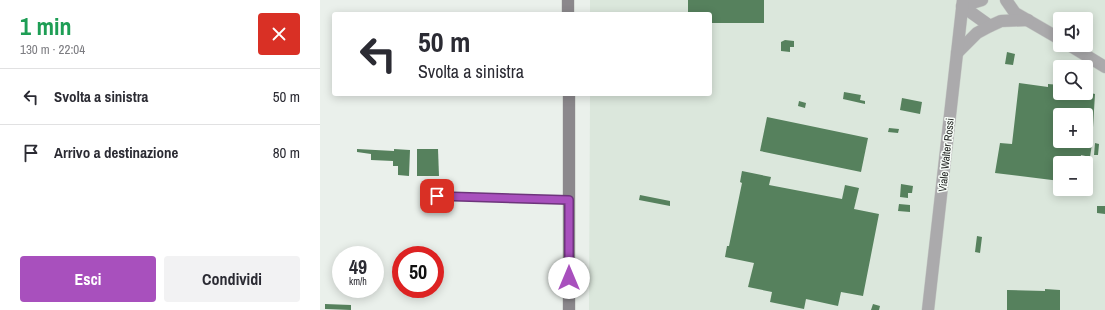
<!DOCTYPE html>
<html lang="it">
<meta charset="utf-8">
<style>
:root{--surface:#fff;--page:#f2f2f3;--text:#2b2b33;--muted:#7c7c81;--line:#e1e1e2;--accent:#a850bd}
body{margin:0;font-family:"Archivo Narrow",sans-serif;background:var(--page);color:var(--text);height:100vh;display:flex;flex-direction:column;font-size:15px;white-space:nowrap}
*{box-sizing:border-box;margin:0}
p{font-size:13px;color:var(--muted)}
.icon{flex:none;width:22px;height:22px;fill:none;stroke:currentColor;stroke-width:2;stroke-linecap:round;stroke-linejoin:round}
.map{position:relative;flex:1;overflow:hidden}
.details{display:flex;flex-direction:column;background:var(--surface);width:320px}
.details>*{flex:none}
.banner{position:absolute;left:12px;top:12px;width:380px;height:84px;border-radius:4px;box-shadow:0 2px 10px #0003;background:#fff;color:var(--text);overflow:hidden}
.tools{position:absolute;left:733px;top:12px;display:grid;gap:8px}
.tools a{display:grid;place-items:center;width:40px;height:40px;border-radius:4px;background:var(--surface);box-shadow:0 2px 10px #0003;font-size:20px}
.speed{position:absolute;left:12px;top:246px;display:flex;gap:8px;font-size:20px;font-weight:700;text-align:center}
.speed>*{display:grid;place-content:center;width:52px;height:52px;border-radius:50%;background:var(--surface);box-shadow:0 2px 10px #0003;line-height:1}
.speed small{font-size:10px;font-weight:400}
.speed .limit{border:6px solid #d22;background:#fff;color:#111}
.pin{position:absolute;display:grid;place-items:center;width:34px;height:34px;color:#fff;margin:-17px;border-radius:8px;box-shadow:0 2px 6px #0006}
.me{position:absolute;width:44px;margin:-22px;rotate:0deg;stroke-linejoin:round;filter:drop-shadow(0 0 3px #0008)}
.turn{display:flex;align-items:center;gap:14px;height:84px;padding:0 20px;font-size:18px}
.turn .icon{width:52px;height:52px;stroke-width:2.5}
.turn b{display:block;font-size:28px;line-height:34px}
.round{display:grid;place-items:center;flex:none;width:42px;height:42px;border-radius:4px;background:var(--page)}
.overview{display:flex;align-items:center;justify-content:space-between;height:68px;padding:0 20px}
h1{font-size:24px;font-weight:800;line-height:30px;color:#1e9e55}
.action{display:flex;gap:8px;margin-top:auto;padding:8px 20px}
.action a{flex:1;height:46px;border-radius:4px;background:var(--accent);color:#fff;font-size:16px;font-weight:800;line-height:46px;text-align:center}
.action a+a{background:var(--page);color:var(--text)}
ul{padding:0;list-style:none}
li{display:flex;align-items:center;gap:12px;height:56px;padding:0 20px;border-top:1px solid var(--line)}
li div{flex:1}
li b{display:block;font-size:15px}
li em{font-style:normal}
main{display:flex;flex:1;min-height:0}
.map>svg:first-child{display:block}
</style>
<main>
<section class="details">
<div class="overview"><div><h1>1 min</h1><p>130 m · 22:04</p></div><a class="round" style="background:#d93025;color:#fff"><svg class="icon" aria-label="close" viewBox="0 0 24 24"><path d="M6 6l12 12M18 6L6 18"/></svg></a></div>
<ul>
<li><svg class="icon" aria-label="left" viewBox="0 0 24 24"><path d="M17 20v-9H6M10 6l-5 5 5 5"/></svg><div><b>Svolta a sinistra</b></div><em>50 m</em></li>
<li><svg class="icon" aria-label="arrive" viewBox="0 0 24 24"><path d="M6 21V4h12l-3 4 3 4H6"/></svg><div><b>Arrivo a destinazione</b></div><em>80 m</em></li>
</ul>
<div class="action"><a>Esci</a><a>Condividi</a></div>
</section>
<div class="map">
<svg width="785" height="310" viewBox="0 0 785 310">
<rect width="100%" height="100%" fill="#eaf0eb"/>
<path fill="#dbe7dc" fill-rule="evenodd" d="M270 0H785V310H269L270 94H390V14H270ZM740 19H766V45H740ZM740 67H766V93H740ZM740 115H766V141H740ZM740 163H766V189H740Z"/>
<g fill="#56815d" fill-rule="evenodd">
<path d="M368 0H444V23H390V14H368Z"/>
<path d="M465 40 474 41V47H470V52L461 51V42Z"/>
<path d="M687 52 695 54 693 65 685 64Z"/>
<path d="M699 83 728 87V84L740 85V93L766 92 775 94 772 144 770 157 761 155 760 163H740V181L675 173 680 143 692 144ZM740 115H766V141H740Z"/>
<path d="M524 92 541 95 540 100 545 101V104L523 99Z"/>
<path d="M582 98 602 102 600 114 580 110Z"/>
<path d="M479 101 486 103 485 108 478 106Z"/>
<path d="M447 117 548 138 541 172 440 151Z"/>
<path d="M569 128 579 129 578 133 568 132Z"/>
<path d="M775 143 779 144 778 155H774Z"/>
<path d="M37 149 74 151V149L90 150 89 176 78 175V166H73V161L51 160V154L37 152Z"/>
<path d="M97 149H118L119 176H97Z"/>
<path d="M422 171 451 177 449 185 522 199 525 185 539 188 534 209 559 214 543 296 521 292 518 306 486 299 484 309 450 302 452 292 428 287 434 263 405 257 407 246H409L422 183 420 182Z"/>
<path d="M581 184 593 186 592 193H588V198L580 197Z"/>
<path d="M320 195 350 201V206L319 200Z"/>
<path d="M579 204 590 205V212L578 211Z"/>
<path d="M777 206H785V214L777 213Z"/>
<path d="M657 236 662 237 660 253 655 252Z"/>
<path d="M725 289 740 290V310H687V290L725 291Z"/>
<path d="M5 304 31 305V310L5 309Z"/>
<path d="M553 304 560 306 559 310H551Z"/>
</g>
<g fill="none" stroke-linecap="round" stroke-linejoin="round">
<g stroke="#c7ccc7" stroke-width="8">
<path id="service" d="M117 196 249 200"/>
</g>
<g stroke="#c7ccc7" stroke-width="13">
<g id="minor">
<path d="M662 0 642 6 670 26"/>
<path d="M686 0 695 13 740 39"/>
<path d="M749 45 785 67"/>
<path d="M637 53 657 33 670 26 681 21 708 20"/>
<path d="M608 310 643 0"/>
</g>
</g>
<g stroke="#c7ccc7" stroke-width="13">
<g id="secondary">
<path d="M248 0V14"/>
<path d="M249 94V310"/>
</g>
</g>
<use href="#service" stroke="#abaaac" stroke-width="7"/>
<use href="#minor" stroke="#abaaac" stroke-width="12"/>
<use href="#secondary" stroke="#8b888c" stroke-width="12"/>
</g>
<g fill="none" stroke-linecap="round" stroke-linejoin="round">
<g stroke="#6d347b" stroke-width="10">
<path id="route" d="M117 196 249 200V278"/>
</g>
<use href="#route" stroke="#a850bd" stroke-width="7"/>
</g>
<g text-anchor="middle" stroke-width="3" stroke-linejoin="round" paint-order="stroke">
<g font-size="11" fill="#252725" stroke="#f7fdf8">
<text transform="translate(626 155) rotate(-84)" y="4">Viale Walter Rossi</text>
</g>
</g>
</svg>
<div class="tools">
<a><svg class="icon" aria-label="sound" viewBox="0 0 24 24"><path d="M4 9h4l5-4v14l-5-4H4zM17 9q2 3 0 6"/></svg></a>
<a><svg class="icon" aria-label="search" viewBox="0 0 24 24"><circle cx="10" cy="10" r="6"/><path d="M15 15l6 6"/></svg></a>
<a>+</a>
<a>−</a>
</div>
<div class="speed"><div>49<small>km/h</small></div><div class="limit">50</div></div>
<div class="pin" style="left:117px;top:196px;background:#d93025"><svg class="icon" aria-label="arrive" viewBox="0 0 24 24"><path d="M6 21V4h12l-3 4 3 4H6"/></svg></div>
<svg class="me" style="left:249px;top:278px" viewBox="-20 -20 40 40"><circle r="19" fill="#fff"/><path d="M0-13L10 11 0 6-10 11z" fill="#a850bd"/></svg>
<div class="banner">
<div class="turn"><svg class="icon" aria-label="left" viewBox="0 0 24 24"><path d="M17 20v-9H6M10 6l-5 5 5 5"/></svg><div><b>50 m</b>Svolta a sinistra</div></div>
</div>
</div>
</main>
